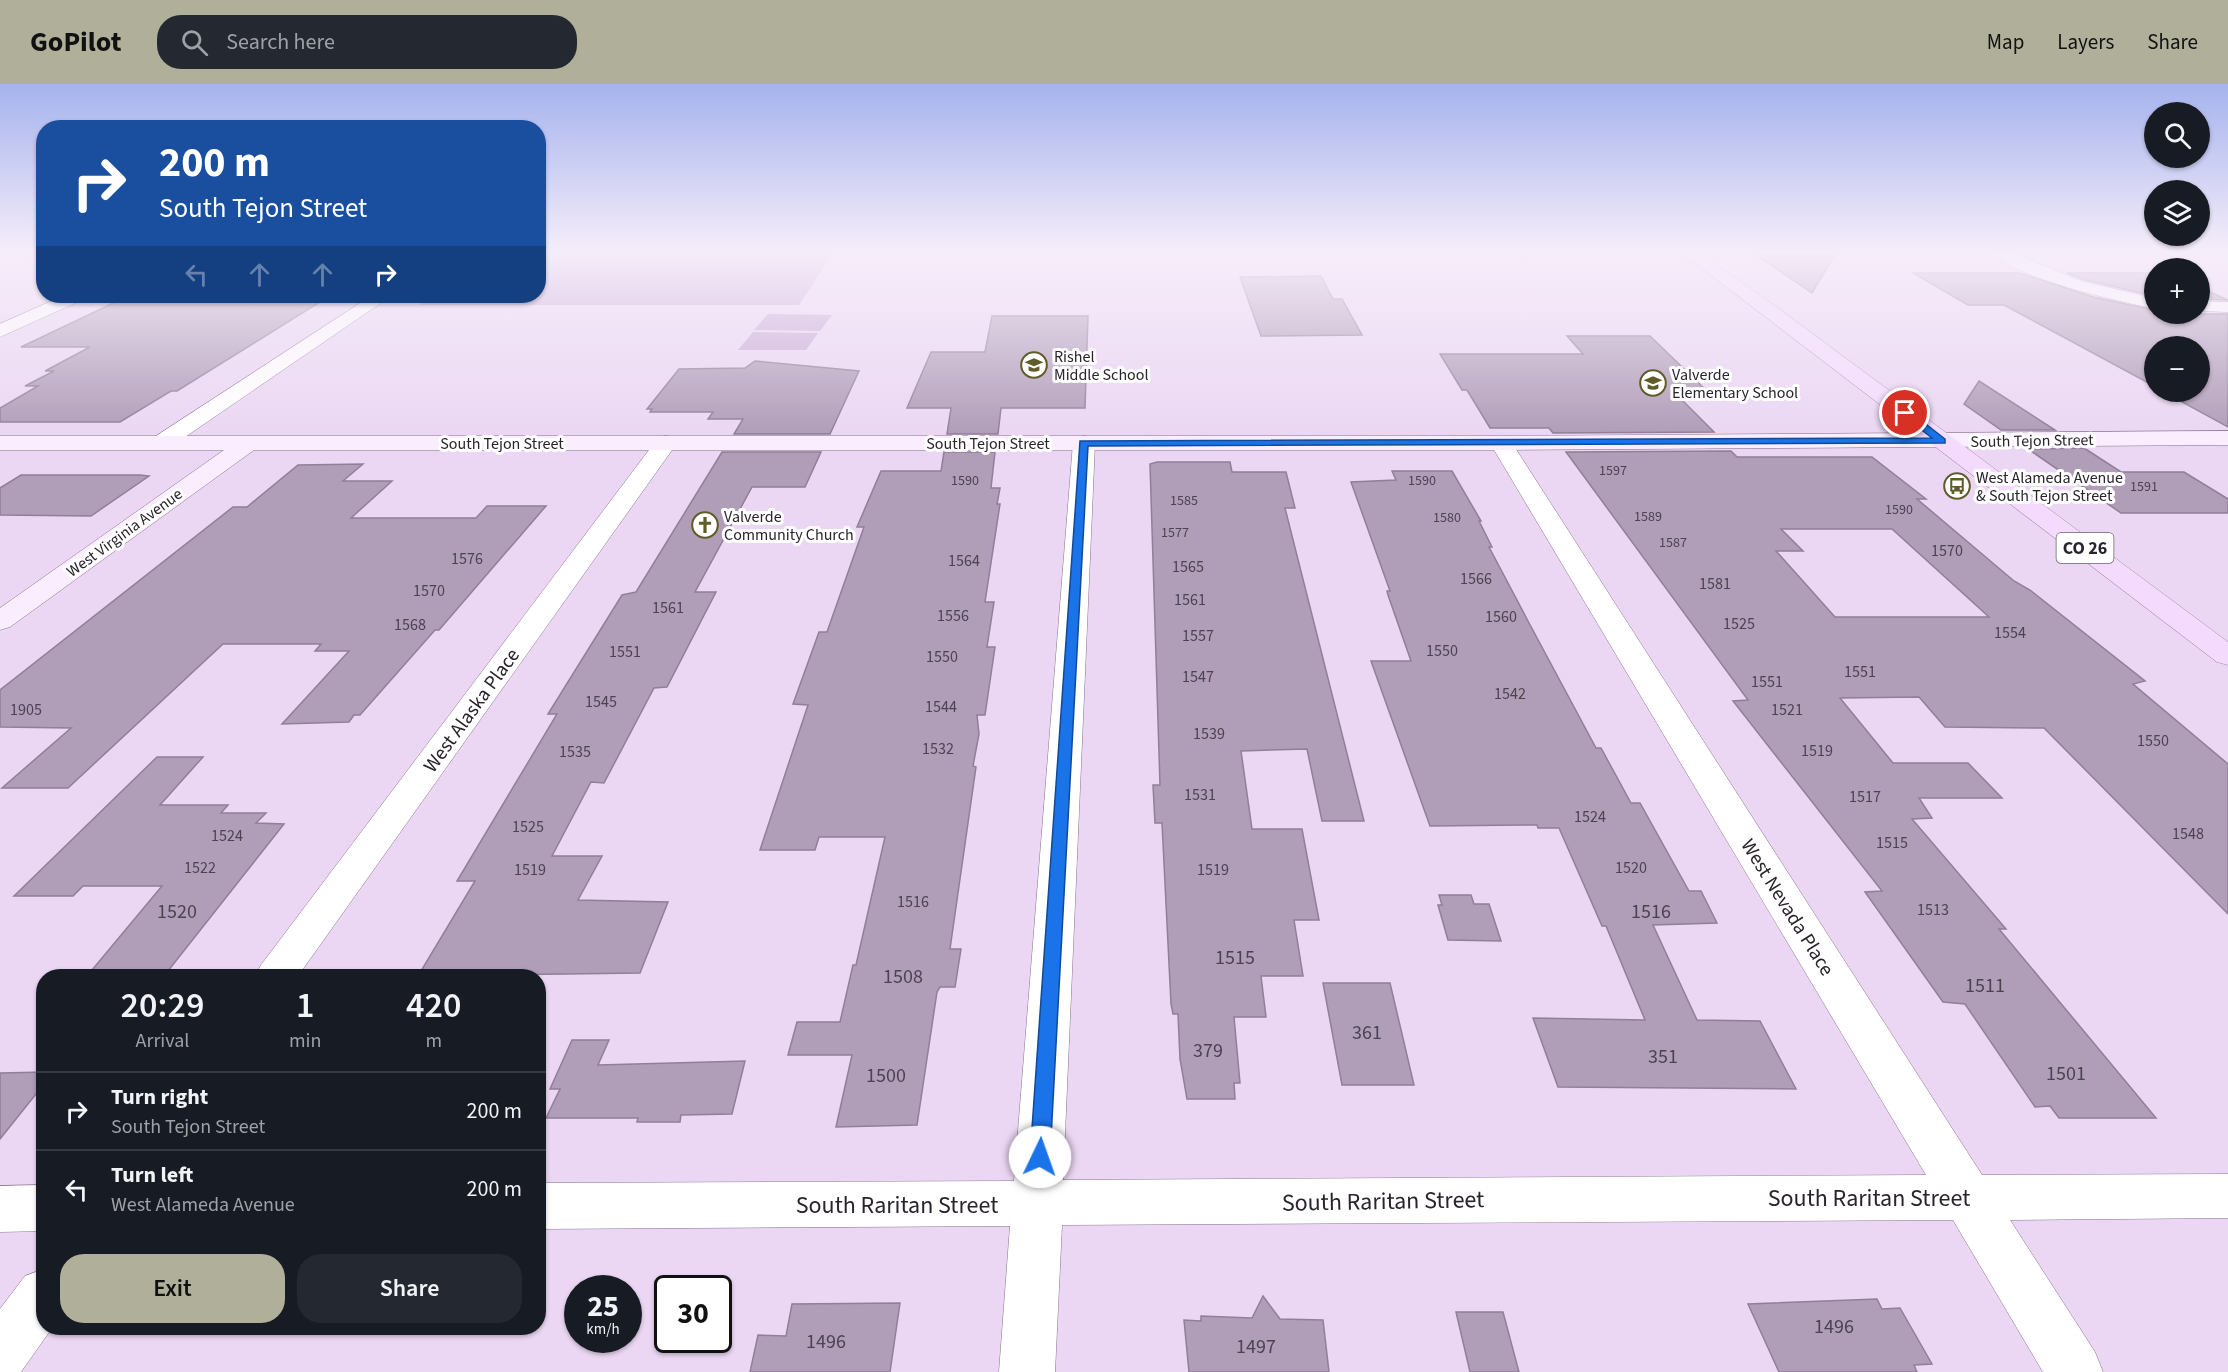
<!DOCTYPE html>
<meta charset="utf-8">
<style>
:root{--surface:#171b24;--page:#242831;--text:#f1f3f6;--muted:#9ea1a6;--line:#363941;--accent:#afaf9a}
body{margin:0;font-family:"Source Sans 3",sans-serif;background:var(--page);color:var(--text);height:100vh;display:flex;flex-direction:column;font-size:22px;white-space:nowrap}
*{box-sizing:border-box;margin:0}
p{font-size:20px;color:var(--muted)}
.icon{flex:none;width:33px;height:33px;fill:none;stroke:currentColor;stroke-width:2;stroke-linecap:round;stroke-linejoin:round}
.map{position:relative;flex:1;overflow:hidden}
.side{position:absolute;left:36px;top:885px;width:510px;height:366px;display:flex;flex-direction:column;background:var(--surface);border-radius:24px;box-shadow:0 2px 4px #0004}
.side>*{flex:none}
.top-card{position:absolute;left:36px;top:36px;width:510px;height:183px;border-radius:24px;box-shadow:0 2px 4px #0004;background:#1a4fa0;color:#fff;overflow:hidden}
.controls{position:absolute;left:2144px;top:18px;display:grid;gap:12px}
.controls a{display:grid;place-items:center;width:66px;height:66px;border-radius:50%;background:var(--surface);box-shadow:0 2px 4px #0004;font-size:30px}
.speed{position:absolute;left:564px;top:1191px;display:flex;gap:12px;font-size:30px;font-weight:700;text-align:center}
.speed>*{display:grid;place-content:center;width:78px;height:78px;border-radius:50%;background:var(--surface);box-shadow:0 2px 4px #0004;line-height:1}
.speed small{font-size:15px;font-weight:400}
.speed .limit{border:3px solid #111;border-radius:9px;background:#fff;color:#111}
.pin{position:absolute;display:grid;place-items:center;width:51px;height:51px;color:#fff;margin:-26px;border:3px solid #fff;border-radius:50%;box-shadow:0 2px 6px #0007}
.me{position:absolute;width:66px;margin:-33px;rotate:3deg;stroke-linejoin:round;filter:drop-shadow(0 0 4px #0008)}
.turn{display:flex;align-items:center;gap:21px;height:126px;padding:0 24px;font-size:27px}
.turn .icon{width:78px;height:78px;stroke-width:2.5}
.turn b{display:block;font-size:42px;line-height:51px}
.lanes{display:flex;align-items:center;height:57px;padding:0 24px;background:#0003;justify-content:center;gap:30px;direction:ltr}
.lanes .off{opacity:.35}
.eta{display:flex;justify-content:space-evenly;align-items:center;height:102px;text-align:center}
.eta b{font-size:36px;font-weight:600;line-height:42px}
.button{display:flex;gap:12px;margin-top:auto;padding:12px 24px}
.button a{flex:1;height:69px;border-radius:24px;background:var(--accent);color:#111;font-size:24px;font-weight:600;line-height:69px;text-align:center}
.button a+a{background:var(--page);color:var(--text)}
ul{padding:0;list-style:none}
li{display:flex;align-items:center;gap:18px;height:78px;padding:0 24px;border-top:2px solid var(--line)}
li div{flex:1}
li b{display:block;font-size:22px}
li em{font-style:normal}
header{display:flex;align-items:center;gap:36px;box-sizing:border-box;height:84px;padding:0 30px;background:var(--accent);color:#111}
header strong{font-size:28px}
nav{display:flex;gap:33px;margin-inline-start:auto;font-size:21px}
.search{width:420px;height:54px;background:var(--page);display:flex;align-items:center;gap:15px;box-sizing:border-box;padding:0 21px;border-radius:24px;color:var(--muted);font-size:22px}
.map>svg:first-child{display:block}
</style>
<header>
<strong>GoPilot</strong>
<div class="search"><svg class="icon" aria-label="search" viewBox="0 0 24 24"><circle cx="10" cy="10" r="6"/><path d="M15 15l6 6"/></svg>Search here</div>
<nav><a>Map</a><a>Layers</a><a>Share</a></nav>
</header>
<div class="map">
<svg width="2228" height="1288" viewBox="0 0 2228 1288">
<rect width="100%" height="100%" fill="#ebd7f3"/>
<g fill="#c6a7d3">
<path d="M539 169H833L799 221H419L434 212H538Z"/>
<path d="M768 230 832 231 820 247 754 246Z"/>
<path d="M753 248 818 249 806 266H738Z"/>
</g>
<g fill="#b09db8" stroke="#917e99" stroke-width="1.5" fill-rule="evenodd">
<path d="M1753 169H1836L1812 209Z"/>
<path d="M1913 189H2020L2093 213 2154 226V230H2228V343L2164 308H2199V262H2154V302L2004 221H1968Z"/>
<path d="M2067 189H2154V212L2082 195Z"/>
<path d="M1321 192 1333 215H1342L1362 251 1261 252 1240 193Z"/>
<path d="M2199 203 2228 216 2199 215Z"/>
<path d="M128 212H321L319 213H328L177 307H171L120 338H0V324L38 302H25L54 287H45L90 263H21Z"/>
<path d="M992 232H1088L1085 324H1001L998 350H947L951 324H907L931 268H985Z"/>
<path d="M1567 252H1650L1709 309H1675L1714 348 1553 349 1549 344H1490L1467 306H1462L1440 270H1583Z"/>
<path d="M755 277 859 287 830 350H734L743 335H708L713 328H650L652 325H647L679 285 745 284Z"/>
<path d="M1979 297 2055 346H2001L1964 320Z"/>
<path d="M2084 364 2121 388H2184L2228 415V429H2121L2028 365Z"/>
<path d="M1731 367 1737 373H1872L1926 415H1917L2014 497 2030 506 2145 597 2133 600 2228 680V830L2044 644 1945 643 1919 613 1840 614 1893 679H1968L2002 714H1919L1932 734 1912 735 2006 845H1999L2156 1034H2059L2050 1022 2035 1023 1965 920 1943 918 1865 808 1882 807 1733 617 1748 616 1566 368ZM1781 445H1892L1989 533H1835L1776 467H1803Z"/>
<path d="M722 368H821L805 403H752L695 508H716L667 603 654 604 604 699 591 698 552 772H602L578 816 668 818 640 889 418 892 475 797H457L557 630H548L622 511 636 508Z"/>
<path d="M944 368H995L991 404H1000L997 420H1000L985 518H994L987 563H995L985 631H977L979 650 973 682 976 683 950 865H961L955 903H940L937 908 917 1041 836 1043 852 971H788L797 938H840L853 881H856L885 753H819L815 766H760L808 621 793 620 819 548H827L864 443H857L881 387H941Z"/>
<path d="M1157 378H1230L1232 388H1286L1295 424H1285L1364 737H1322L1307 665 1241 667 1252 745H1302L1319 836H1294L1303 892H1261L1266 933H1234L1240 999H1234L1235 1015H1187L1180 975 1178 930H1173L1171 920 1162 739H1155L1153 701H1160L1150 380Z"/>
<path d="M363 380 343 397H392L351 434H476L487 422H546L439 546H435L360 631H354L349 638 282 640 349 567H315L321 560H223L68 704H2L71 644 0 643V606L233 423H247L298 381Z"/>
<path d="M1392 387H1452L1481 437H1479L1492 463H1489L1528 537 1596 664H1601L1631 719H1640L1689 807H1701L1717 839 1653 841 1697 936 1760 937 1796 1005 1558 1003 1533 934 1645 936 1606 842H1602L1559 744H1538L1537 741 1430 742 1371 577H1411L1388 511 1387 507H1390L1351 398 1396 396Z"/>
<path d="M21 391H140L149 392 91 432 0 431V404Z"/>
<path d="M157 673H203L160 721H228L221 729H266L256 739 284 740 164 892H87L162 802H83L73 812H14Z"/>
<path d="M1439 811H1471L1474 820H1489L1501 857 1448 856 1438 821H1442Z"/>
<path d="M1323 899H1390L1414 1001H1342Z"/>
<path d="M572 956H609L598 981 745 977 732 1030 681 1031 680 1038H637L638 1034H546L560 1005H550Z"/>
<path d="M44 988V1000L0 1055V989Z"/>
<path d="M1263 1212 1280 1235 1323 1236 1329 1288H1189L1184 1236 1201 1237V1232L1252 1234Z"/>
<path d="M1877 1215 1882 1225 1900 1224 1932 1280 1914 1281 1917 1288H1779L1748 1220Z"/>
<path d="M900 1219 890 1288H750L758 1251 786 1252 792 1220Z"/>
<path d="M1456 1228H1503L1519 1288H1470Z"/>
</g>
<g fill="none" stroke-linecap="round" stroke-linejoin="round">
<g stroke="#87758f" stroke-width="1">
<g id="street">
<path d="M1993 169H2013L2081 197 2154 214V224C2122 219 2012 193 1993 169Z"/>
<path d="M63 212H85L82 216 0 253V240Z"/>
<path d="M371 212H391L169 364H153L150 359 153 354Z"/>
<path d="M2199 217 2228 218V228L2199 227Z"/>
<path d="M666 352 674 354 677 359 298 892H255L261 881 658 354Z"/>
<path d="M1084 352 1092 354 1095 359 1063 1096 1926 1091 1490 359 1493 354H1509L1512 359 1982 1091 2228 1090V1134L2010 1136 2095 1268 2103 1288H2043L1953 1136 1062 1141 1055 1288H999L1010 1142 538 1145V1099L1014 1097 1073 359 1076 354Z"/>
<path d="M44 1101V1147L0 1148V1102Z"/>
<path d="M44 1185V1244H52L21 1288H0V1225L25 1192Z"/>
</g>
</g>
<g stroke="#87758f" stroke-width="1">
<path id="secondary" d="M2228 347V361L1501 366H254L10 543 0 546V524L224 366H0V352H1501Z"/>
</g>
<g stroke="#a88bb4" stroke-width="1">
<path id="primary" d="M1682 169H1700L1782 227 2228 558V581L2217 578Z"/>
</g>
<use href="#street" fill="#fff" fill-rule="evenodd"/>
<use href="#secondary" fill="#f9edfe" fill-rule="evenodd"/>
<use href="#primary" fill="#f4dbfe" fill-rule="evenodd"/>
</g>
<linearGradient id="sky" x2="0" y2="1"><stop stop-color="#a5b3ed"/><stop offset="0.48" stop-color="#f6edfa"/><stop offset="1" stop-color="#f6edfa" stop-opacity="0"/></linearGradient>
<rect width="2228" height="349" fill="url(#sky)"/>
<path fill="#1a73e8" stroke="#114b97" stroke-width="1.5" d="M1902 327H1909L1945 355V359L1088 362 1050 1073 1047 1079 1040 1082 1033 1079 1030 1073 1080 357 1932 354 1902 331Z"/>
<defs>
<g id="school-ring" transform="scale(1.35)"><circle r="9.5" fill="#fff" stroke="#5f5c29" stroke-width="1.5"/><path d="M0-5L7-2L0 1L-7-2ZM-4 1L0 2.5L4 1V4Q0 6-4 4Z" fill="#5f5c29"/></g>
<g id="bus-ring" transform="scale(1.35)"><circle r="9.5" fill="#fff" stroke="#5f5c29" stroke-width="1.5"/><path d="M-5-6H5V4H4V6H2V4H-2V6H-4V4H-5ZM-3.5-4V0h7V-4ZM-3.5 1.2v1.5H-2V1.2ZM2 1.2v1.5H3.5V1.2Z" fill="#5f5c29"/></g>
<g id="church-ring" transform="scale(1.35)"><circle r="9.5" fill="#fff" stroke="#5f5c29" stroke-width="1.5"/><path d="M-1.2-6h2.4v3.5h3.3v2.4h-3.3V6h-2.4V-.1h-3.3v-2.4h3.3Z" fill="#5f5c29"/></g>
</defs>
<g fill-rule="evenodd">
<use href="#school-ring" x="1034" y="281"/>
<use href="#school-ring" x="1653" y="299"/>
<use href="#bus-ring" x="1957" y="402"/>
<use href="#church-ring" x="705" y="441"/>
</g>
<g text-anchor="middle" stroke-width="6" stroke-linejoin="round" paint-order="stroke">
<g font-size="14" fill="#4c4250">
<text x="1613" y="391">1597</text>
<text x="965" y="401">1590</text>
<text x="1422" y="401">1590</text>
<text x="2144" y="407">1591</text>
<text x="1184" y="421">1585</text>
<text x="1899" y="430">1590</text>
<text x="1648" y="437">1589</text>
<text x="1447" y="438">1580</text>
<text x="1175" y="453">1577</text>
<text x="1673" y="463">1587</text>
</g>
<g font-size="16" fill="#2a232d" stroke="#fff" text-anchor="start">
<text x="1054" y="278">Rishel<tspan x="1054" dy="18">Middle School</tspan></text>
<text x="1672" y="296">Valverde<tspan x="1672" dy="18">Elementary School</tspan></text>
<text x="1976" y="399">West Alameda Avenue<tspan x="1976" dy="18">&amp; South Tejon Street</tspan></text>
<text x="724" y="438">Valverde<tspan x="724" dy="18">Community Church</tspan></text>
</g>
<g font-size="16" fill="#2a232d" stroke="#fff">
<text transform="translate(2032 356) rotate(-1)" y="6">South Tejon Street</text>
<text x="502" y="365">South Tejon Street</text>
<text x="988" y="365">South Tejon Street</text>
<text transform="translate(124 448) rotate(-36)" y="6">West Virginia Avenue</text>
</g>
<g font-size="16" fill="#4c4250">
<text x="1947" y="472">1570</text>
<text x="467" y="480">1576</text>
<text x="964" y="482">1564</text>
<text x="1188" y="488">1565</text>
<text x="1476" y="500">1566</text>
<text x="1715" y="505">1581</text>
<text x="429" y="512">1570</text>
<text x="1190" y="521">1561</text>
<text x="668" y="529">1561</text>
<text x="953" y="537">1556</text>
<text x="1501" y="538">1560</text>
<text x="1739" y="545">1525</text>
<text x="410" y="546">1568</text>
<text x="2010" y="554">1554</text>
<text x="1198" y="557">1557</text>
<text x="1442" y="572">1550</text>
<text x="625" y="573">1551</text>
<text x="942" y="578">1550</text>
<text x="1860" y="593">1551</text>
<text x="1198" y="598">1547</text>
<text x="1767" y="603">1551</text>
<text x="1510" y="615">1542</text>
<text x="601" y="623">1545</text>
<text x="941" y="628">1544</text>
<text x="26" y="631">1905</text>
<text x="1787" y="631">1521</text>
<text x="1209" y="655">1539</text>
<text x="2153" y="662">1550</text>
<text x="938" y="670">1532</text>
<text x="1817" y="672">1519</text>
<text x="575" y="673">1535</text>
<text x="1200" y="716">1531</text>
<text x="1865" y="718">1517</text>
<text x="1590" y="738">1524</text>
<text x="528" y="748">1525</text>
<text x="2188" y="755">1548</text>
<text x="227" y="757">1524</text>
<text x="1892" y="764">1515</text>
<text x="200" y="789">1522</text>
<text x="1631" y="789">1520</text>
<text x="530" y="791">1519</text>
<text x="1213" y="791">1519</text>
<text x="913" y="823">1516</text>
<text x="1933" y="831">1513</text>
</g>
<rect fill="#fff" stroke="#6a656c" stroke-width="1.5" x="2056.5" y="449" width="57" height="30" rx="4.5"/>
<g font-size="18" font-weight="bold" fill="#2a232d">
<text x="2085" y="470">CO 26</text>
</g>
<g font-size="20" fill="#2a232d" stroke="#fff">
<text transform="translate(471 626) rotate(-54)" y="7">West Alaska Place</text>
<text transform="translate(1788 823) rotate(58)" y="7">West Nevada Place</text>
</g>
<g font-size="20" fill="#4c4250">
<text x="177" y="834">1520</text>
<text x="1651" y="834">1516</text>
<text x="1235" y="880">1515</text>
<text x="903" y="899">1508</text>
<text x="1985" y="908">1511</text>
<text x="1367" y="955">361</text>
<text x="1208" y="973">379</text>
<text x="1663" y="979">351</text>
<text x="2066" y="996">1501</text>
<text x="886" y="998">1500</text>
<text x="1834" y="1249">1496</text>
<text x="826" y="1264">1496</text>
<text x="1256" y="1269">1497</text>
</g>
<g font-size="24" fill="#2a232d" stroke="#fff">
<text x="1869" y="1122">South Raritan Street</text>
<text transform="translate(1383 1117) rotate(-1)" y="8">South Raritan Street</text>
<text x="897" y="1129">South Raritan Street</text>
</g>
</g>
</svg>
<div class="controls">
<a><svg class="icon" aria-label="search" viewBox="0 0 24 24"><circle cx="10" cy="10" r="6"/><path d="M15 15l6 6"/></svg></a>
<a><svg class="icon" aria-label="layers" viewBox="0 0 24 24"><path d="M12 4l9 5-9 5-9-5zM3 14l9 5 9-5"/></svg></a>
<a>+</a>
<a>−</a>
</div>
<div class="speed"><div>25<small>km/h</small></div><div class="limit">30</div></div>
<div class="pin" style="left:1905px;top:329px;background:#d93025"><svg class="icon" aria-label="arrive" viewBox="0 0 24 24"><path d="M6 21V4h12l-3 4 3 4H6"/></svg></div>
<svg class="me" style="left:1040px;top:1073px" viewBox="-20 -20 40 40"><circle r="19" fill="#fff"/><path d="M0-13L10 11 0 6-10 11z" fill="#1a73e8"/></svg>
<div class="top-card">
<div class="turn"><svg class="icon" aria-label="right" viewBox="0 0 24 24"><path d="M7 20v-9h11M14 6l5 5-5 5"/></svg><div><b>200 m</b>South Tejon Street</div></div>
<div class="lanes"><svg class="icon off" aria-label="left" viewBox="0 0 24 24"><path d="M17 20v-9H6M10 6l-5 5 5 5"/></svg><svg class="icon off" aria-label="ahead" viewBox="0 0 24 24"><path d="M12 20V5M6 11l6-6 6 6"/></svg><svg class="icon off" aria-label="ahead" viewBox="0 0 24 24"><path d="M12 20V5M6 11l6-6 6 6"/></svg><svg class="icon" aria-label="right" viewBox="0 0 24 24"><path d="M7 20v-9h11M14 6l5 5-5 5"/></svg></div>
</div>
<section class="side">
<div class="eta">
<div><b>20:29</b><p>Arrival</p></div>
<div><b>1</b><p>min</p></div>
<div><b>420</b><p>m</p></div>
</div>
<ul>
<li><svg class="icon" aria-label="right" viewBox="0 0 24 24"><path d="M7 20v-9h11M14 6l5 5-5 5"/></svg><div><b>Turn right</b><p>South Tejon Street</p></div><em>200 m</em></li>
<li><svg class="icon" aria-label="left" viewBox="0 0 24 24"><path d="M17 20v-9H6M10 6l-5 5 5 5"/></svg><div><b>Turn left</b><p>West Alameda Avenue</p></div><em>200 m</em></li>
</ul>
<div class="button"><a>Exit</a><a>Share</a></div>
</section>
</div>
